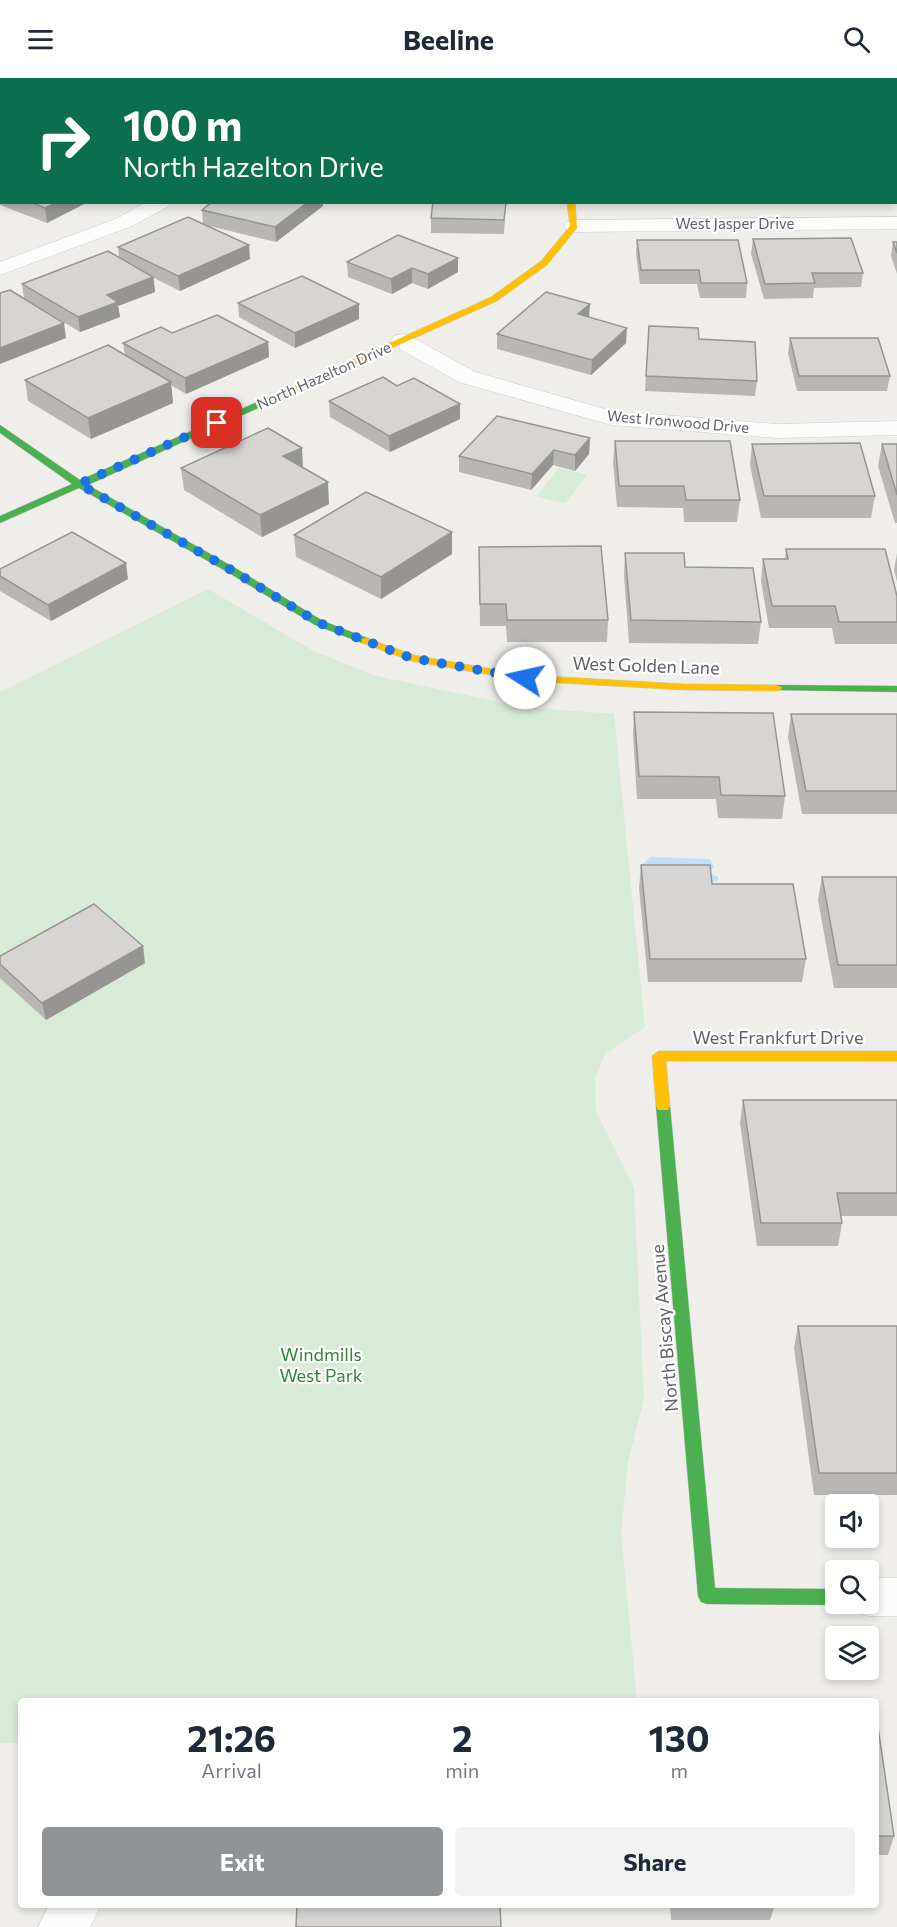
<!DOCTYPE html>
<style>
:root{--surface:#fff;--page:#f2f2f3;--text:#1f2937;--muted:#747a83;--accent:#919496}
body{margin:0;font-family:Commissioner,sans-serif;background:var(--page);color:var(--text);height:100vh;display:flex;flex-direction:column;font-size:22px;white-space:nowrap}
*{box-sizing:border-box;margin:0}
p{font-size:20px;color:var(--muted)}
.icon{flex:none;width:33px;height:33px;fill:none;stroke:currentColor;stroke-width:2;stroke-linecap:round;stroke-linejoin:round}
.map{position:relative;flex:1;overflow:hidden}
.panel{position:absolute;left:18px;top:1620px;width:861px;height:210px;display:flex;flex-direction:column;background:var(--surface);border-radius:6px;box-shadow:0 3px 9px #0003}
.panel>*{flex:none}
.top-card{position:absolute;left:0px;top:0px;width:897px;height:126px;box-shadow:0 3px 9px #0003;background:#0b6e4f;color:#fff;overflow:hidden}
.buttons{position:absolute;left:825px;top:1416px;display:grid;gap:12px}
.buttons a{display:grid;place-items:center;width:54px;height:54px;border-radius:6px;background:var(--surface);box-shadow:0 3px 9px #0003;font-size:30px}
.pin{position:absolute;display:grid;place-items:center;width:51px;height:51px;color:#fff;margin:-26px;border-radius:12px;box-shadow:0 3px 9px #0006}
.me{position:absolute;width:66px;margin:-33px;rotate:280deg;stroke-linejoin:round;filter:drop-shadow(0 0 4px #0008)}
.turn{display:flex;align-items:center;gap:21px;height:126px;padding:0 24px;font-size:27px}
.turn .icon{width:78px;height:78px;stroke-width:2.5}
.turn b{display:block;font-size:42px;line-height:51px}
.eta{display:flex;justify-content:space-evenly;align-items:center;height:102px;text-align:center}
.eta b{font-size:36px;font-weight:700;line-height:42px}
.primary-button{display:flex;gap:12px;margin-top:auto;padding:12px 24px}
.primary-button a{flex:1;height:69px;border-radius:6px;background:var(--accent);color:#fff;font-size:24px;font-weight:700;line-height:69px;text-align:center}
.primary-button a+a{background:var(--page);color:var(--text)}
header{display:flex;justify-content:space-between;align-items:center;height:78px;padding:0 24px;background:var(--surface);font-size:27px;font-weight:700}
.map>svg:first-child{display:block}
</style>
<header><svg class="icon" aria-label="menu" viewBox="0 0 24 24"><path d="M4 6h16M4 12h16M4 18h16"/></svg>Beeline<svg class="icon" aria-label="search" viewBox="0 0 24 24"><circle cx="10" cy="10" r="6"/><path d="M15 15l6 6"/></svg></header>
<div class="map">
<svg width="897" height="1849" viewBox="0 0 897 1849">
<rect width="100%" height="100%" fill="#efeeea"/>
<g fill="#d8ebd6">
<path d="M559 390 587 397 565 425 536 419Z"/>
<path d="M208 511 312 572 372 597 522 629 614 636 645 949 605 976 595 1001 596 1033 634 1110 644 1321 628 1384 621 1455 637 1623H21V1665H0V614Z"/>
</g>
<path fill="#bfe0f9" d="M650 779 710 781 714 789 708 795 718 799V803L708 804 642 787Z"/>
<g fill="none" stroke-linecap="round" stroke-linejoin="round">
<g stroke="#cbcccc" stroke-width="1">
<g id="street">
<path d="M496 0H897V6L896 2H495Z"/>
<path d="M0 1 2 2V13H0Z"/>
<path d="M146 124H172L169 128 132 148 0 197V184L118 140Z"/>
<path d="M897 139V151L574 154 567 152 564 148 567 144 574 142Z"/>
<path d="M402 256 410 258 475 294 612 333 777 346 897 343V357L777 360 611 347 459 304 394 268 391 263 394 258Z"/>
<path d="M868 1500H897V1538H868L853 1533 850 1526H868Z"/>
<path d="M49 1827H101L90 1849H38Z"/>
</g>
</g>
<g stroke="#cacacb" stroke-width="1">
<g id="fast">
<path d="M273 317 276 318V322L88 407 237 491 323 543 370 561V565H362L315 547 229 495 79 410 0 445V438L72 406 0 355V347L80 402Z"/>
<path d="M777 607 897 608V614L773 612 771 610Z"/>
<path d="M663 1023 668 1024 670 1028 715 1510 836 1511V1526H840L836 1527 707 1526 701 1524 698 1518 656 1028 658 1024Z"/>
</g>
</g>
<g stroke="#cacacb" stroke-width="1">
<g id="slow">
<path d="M567 124H575L577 150 547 187 497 223 276 322 268 320 491 219 541 183 570 148Z"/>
<path d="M366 560 414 577 525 597 684 606 777 607 783 610 777 613 684 612 525 603 411 583 362 565V561Z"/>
<path d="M659 973H897V983H666L670 1028 668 1032H658L656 1028 652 978Z"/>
</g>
</g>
<use href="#street" fill="#fdfcfc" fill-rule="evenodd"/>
<use href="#fast" fill="#4caf50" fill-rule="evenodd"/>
<use href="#slow" fill="#ffc107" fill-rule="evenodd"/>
</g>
<g fill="#b8b7b5">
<rect x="0" y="13" width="2" height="48"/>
<path d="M896 30 897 34V57H896Z"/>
<rect x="896" y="79" width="1" height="43"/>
<path d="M2 99V124H88L47 145 0 127V100Z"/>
<path d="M212 124H323V128L276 164 205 147 250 181 180 213 154 200 155 214 118 228 120 239 80 254 24 220 22 206 119 180 118 169 203 146 202 132Z"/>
<path d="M506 124 504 156 431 155V140Z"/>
<path d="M753 161 863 195 861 209 814 210 813 220 764 221 751 176Z"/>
<path d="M637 162 747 205 746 220H700L697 206H640L636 176Z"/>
<path d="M893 164H897V196L891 178Z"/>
<path d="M347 184 458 194 428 211 412 205 392 216 348 199Z"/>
<path d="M238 225 359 241 295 270 239 239Z"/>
<path d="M649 248 699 261 757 303 755 318 645 313Z"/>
<path d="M172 255 268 264 269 279 186 316 171 307 173 325 91 361 28 323 25 302 125 277 123 265Z"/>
<path d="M497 256 626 265 591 297 497 271Z"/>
<path d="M790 260 890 298 887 313H797L788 275Z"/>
<path d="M329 323 460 341 390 374 330 339Z"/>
<path d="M590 360 589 376 575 393 553 387 531 412 459 394V378Z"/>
<path d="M615 363 740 422 737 444H684L683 430 617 429 613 384Z"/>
<path d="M752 366 875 418 871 440H761L750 387Z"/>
<path d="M882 366H897V445H895L878 388Z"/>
<path d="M181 390H303L329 426 262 459 184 412Z"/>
<path d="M294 457 452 476 381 521 296 479Z"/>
<path d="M479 469 608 542 607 564H507L506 548H480Z"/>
<path d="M786 471 897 518V566H835L832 550H769L761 503 763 481H785Z"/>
<path d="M625 475 685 489 761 544 758 566 629 565 624 497Z"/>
<path d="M897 475V504L894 492Z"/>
<path d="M0 491 128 501 51 543 0 513Z"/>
<path d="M634 634 785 718 782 741 718 740 716 721H637L633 656Z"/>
<path d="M791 636H897V736H802L788 659Z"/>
<path d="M641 787 712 806 806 881 802 904H648L639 810Z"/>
<path d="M822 799H897V910H834L818 822Z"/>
<path d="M0 878 145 885 46 942 0 900Z"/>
<path d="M743 1022H897V1138H841L842 1145 838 1168H757L740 1045Z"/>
<path d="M798 1248H897V1417H814L794 1270Z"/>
<path d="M876 1636 894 1758 888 1777H876Z"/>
<path d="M670 1827H775L770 1842H671Z"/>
</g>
<g fill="#969594">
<path d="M57 124H88L47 145 45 130Z"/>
<path d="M308 124H323V128L276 164 275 149Z"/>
<path d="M249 167 250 181 180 213 178 198Z"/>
<path d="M458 180V194L428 211V196Z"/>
<path d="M412 190V205L392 216 391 201Z"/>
<path d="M153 199 155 214 118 228 120 239 80 254 78 239 107 217Z"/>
<path d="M359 226V241L295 270V255Z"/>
<path d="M590 226 589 241 578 236Z"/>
<path d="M64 245 66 260 0 286V270Z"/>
<path d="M627 250 626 265 591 297 592 282Z"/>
<path d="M268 264 269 279 186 316 185 300Z"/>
<path d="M171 304 173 325 91 361 88 340Z"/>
<path d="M460 326V341L390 374 389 358Z"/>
<path d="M590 360 589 376 575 393V377Z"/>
<path d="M302 370 303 391 283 378Z"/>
<path d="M554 372 553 387 531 412 532 396Z"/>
<path d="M328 404 329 426 262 459 260 437Z"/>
<path d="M452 454V476L381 521V499Z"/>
<path d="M126 485 128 501 51 543 48 527Z"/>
<path d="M143 868 145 885 46 942 42 925Z"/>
</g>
<g fill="#d6d5d3" stroke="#969594" stroke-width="1.5">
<rect x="0" y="13" width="2" height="34"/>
<path d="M896 30 897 34V43H896Z"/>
<rect x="896" y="79" width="1" height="29"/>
<path d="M2 99V114L0 113V100Z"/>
<path d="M30 124H57L45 130Z"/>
<path d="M212 124H308L275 149 202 132Z"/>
<path d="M433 124H506L504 142 431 140Z"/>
<path d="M188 139 249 167 178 198 118 169Z"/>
<path d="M398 157 458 180 428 196 412 190 391 201 347 184Z"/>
<path d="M851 160 863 195H812L815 205 765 206 753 161Z"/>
<path d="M637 162H738L747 205H701L699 192H641Z"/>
<path d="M893 164H897V175Z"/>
<path d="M108 173 153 199 107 217 118 224 78 239 22 206Z"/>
<path d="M302 198 359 226 295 255 238 225Z"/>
<path d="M10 212 64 245 0 270V215Z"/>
<path d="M546 214 590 226 578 236 627 250 592 282 497 256Z"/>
<path d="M217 237 268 264 185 300 123 265 161 249 172 255Z"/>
<path d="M649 248 698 250 699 261 755 264 757 303 646 298Z"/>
<path d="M790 260H878L890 298H799Z"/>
<path d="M108 267 171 304 88 340 25 302Z"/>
<path d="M383 299 397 308 414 300 460 326 389 358 329 323Z"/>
<path d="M497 338 590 360 575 377 554 372 532 396 459 378Z"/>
<path d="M268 350 302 370 283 378 328 404 260 437 181 390Z"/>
<path d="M615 363H730L740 422H686L684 408H619Z"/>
<path d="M860 365 875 418H764L752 366Z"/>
<path d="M882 366H897V417Z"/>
<path d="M366 414 452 454 381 499 294 457Z"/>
<path d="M72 454 126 485 48 527 0 498V491Z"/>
<path d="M601 468 608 542H507L506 526H480L479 469Z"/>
<path d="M786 471H885L897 518V544H839L835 528H772L763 481H788Z"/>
<path d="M625 475H684L685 489 753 490 761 544 631 542Z"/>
<path d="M634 634 773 635 785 718 721 717 719 699 639 698Z"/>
<path d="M791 636H897V713H806Z"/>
<path d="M641 787H710L712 806H793L806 881H650Z"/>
<path d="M822 799H897V887H838Z"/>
<path d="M94 826 143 868 42 925 0 886V878Z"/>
<path d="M743 1022H897V1115H837L842 1145H761Z"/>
<path d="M798 1248H897V1395H819Z"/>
<rect x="659" y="1621" width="215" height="2"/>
<path d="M876 1636 894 1758H876Z"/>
<path d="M297 1827H500L501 1849H296Z"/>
</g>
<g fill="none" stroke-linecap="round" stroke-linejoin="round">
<path stroke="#1a73e8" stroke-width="10" stroke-dasharray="0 18" d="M217 345 79 406 233 493 319 545 411 580 525 600"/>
</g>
<g text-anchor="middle" stroke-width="4.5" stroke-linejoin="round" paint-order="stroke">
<g font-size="15" fill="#5f6368" stroke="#fff">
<text x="735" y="151">West Jasper Drive</text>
<text transform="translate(324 298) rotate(-24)" y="5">North Hazelton Drive</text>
<text transform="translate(678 344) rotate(5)" y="5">West Ironwood Drive</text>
</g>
<g font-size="18" fill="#5f6368" stroke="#fff">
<text transform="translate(646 588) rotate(2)" y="6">West Golden Lane</text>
<text x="778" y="966">West Frankfurt Drive</text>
<text transform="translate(665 1250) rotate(-95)" y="6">North Biscay Avenue</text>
</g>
<g font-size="18" fill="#348238" stroke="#fff">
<text x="321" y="1283">Windmills<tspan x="321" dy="21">West Park</tspan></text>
</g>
</g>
</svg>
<div class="buttons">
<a><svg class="icon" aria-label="sound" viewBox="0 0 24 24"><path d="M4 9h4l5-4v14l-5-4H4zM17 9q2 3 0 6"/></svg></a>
<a><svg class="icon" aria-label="search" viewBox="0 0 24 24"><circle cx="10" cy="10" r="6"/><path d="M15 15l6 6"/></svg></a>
<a><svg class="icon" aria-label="layers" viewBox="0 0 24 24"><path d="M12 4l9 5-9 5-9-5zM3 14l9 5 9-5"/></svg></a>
</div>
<div class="pin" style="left:217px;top:345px;background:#d93025"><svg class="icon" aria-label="arrive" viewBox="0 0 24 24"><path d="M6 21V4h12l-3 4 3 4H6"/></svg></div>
<svg class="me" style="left:525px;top:600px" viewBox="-20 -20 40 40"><circle r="19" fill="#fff"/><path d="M0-13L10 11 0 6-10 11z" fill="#1a73e8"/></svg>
<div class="top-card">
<div class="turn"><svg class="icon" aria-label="right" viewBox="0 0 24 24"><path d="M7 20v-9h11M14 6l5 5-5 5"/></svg><div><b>100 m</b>North Hazelton Drive</div></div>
</div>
<section class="panel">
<div class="eta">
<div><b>21:26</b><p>Arrival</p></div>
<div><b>2</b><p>min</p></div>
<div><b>130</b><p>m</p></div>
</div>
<div class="primary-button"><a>Exit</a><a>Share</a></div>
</section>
</div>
